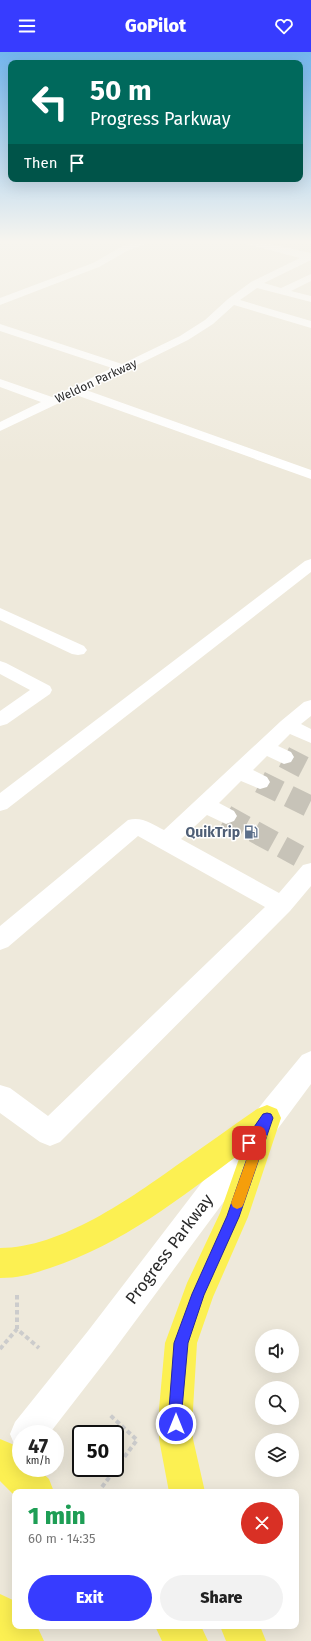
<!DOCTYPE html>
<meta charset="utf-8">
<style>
:root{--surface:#fff;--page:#f2f2f2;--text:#222;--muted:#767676;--accent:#373cff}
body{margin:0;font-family:"Fira Sans",sans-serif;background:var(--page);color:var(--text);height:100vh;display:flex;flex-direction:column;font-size:15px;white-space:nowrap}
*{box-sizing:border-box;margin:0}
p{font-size:13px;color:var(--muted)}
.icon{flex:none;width:22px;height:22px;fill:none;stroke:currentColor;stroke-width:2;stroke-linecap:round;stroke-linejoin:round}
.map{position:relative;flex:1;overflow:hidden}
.panel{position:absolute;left:12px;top:1437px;width:287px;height:140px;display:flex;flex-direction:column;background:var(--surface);border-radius:8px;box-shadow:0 4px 16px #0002}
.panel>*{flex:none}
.banner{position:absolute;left:8px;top:8px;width:295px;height:122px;border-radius:8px;box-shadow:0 4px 16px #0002;background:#00695c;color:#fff;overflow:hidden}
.buttons{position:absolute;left:255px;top:1277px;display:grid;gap:8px}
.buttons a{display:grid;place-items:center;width:44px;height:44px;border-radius:50%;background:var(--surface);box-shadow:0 4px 16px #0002;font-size:20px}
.speed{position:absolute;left:12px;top:1373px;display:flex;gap:8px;font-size:20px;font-weight:700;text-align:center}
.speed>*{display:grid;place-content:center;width:52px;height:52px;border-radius:50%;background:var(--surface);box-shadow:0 4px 16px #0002;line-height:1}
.speed small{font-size:10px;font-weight:400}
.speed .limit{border:2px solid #111;border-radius:6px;background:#fff;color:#111}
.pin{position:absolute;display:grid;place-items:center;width:34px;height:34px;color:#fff;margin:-17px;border-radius:8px;box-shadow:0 2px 6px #0006}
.me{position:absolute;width:44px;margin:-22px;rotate:0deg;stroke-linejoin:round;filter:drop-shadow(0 0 3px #0008)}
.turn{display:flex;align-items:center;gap:14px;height:84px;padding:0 16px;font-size:18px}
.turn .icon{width:52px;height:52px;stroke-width:2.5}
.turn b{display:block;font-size:28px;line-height:34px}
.then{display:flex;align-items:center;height:38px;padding:0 16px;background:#0003;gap:8px;font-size:15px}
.round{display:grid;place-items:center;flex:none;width:42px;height:42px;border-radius:21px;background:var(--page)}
.summary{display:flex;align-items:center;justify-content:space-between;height:68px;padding:0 16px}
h1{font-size:24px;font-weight:800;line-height:30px;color:#1e9e55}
.primary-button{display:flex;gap:8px;margin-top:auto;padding:8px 16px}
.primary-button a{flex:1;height:46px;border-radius:24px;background:var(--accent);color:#fff;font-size:16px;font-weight:800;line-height:46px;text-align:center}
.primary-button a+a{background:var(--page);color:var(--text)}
header{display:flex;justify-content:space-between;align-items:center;height:52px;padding:0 16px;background:var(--accent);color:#fff;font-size:18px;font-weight:800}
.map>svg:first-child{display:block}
</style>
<header><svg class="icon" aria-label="menu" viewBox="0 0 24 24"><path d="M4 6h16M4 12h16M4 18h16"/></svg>GoPilot<svg class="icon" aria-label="heart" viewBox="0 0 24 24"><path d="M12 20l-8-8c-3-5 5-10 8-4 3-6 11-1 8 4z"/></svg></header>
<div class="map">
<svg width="311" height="1589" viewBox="0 0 311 1589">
<rect width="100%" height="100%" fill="#eee9db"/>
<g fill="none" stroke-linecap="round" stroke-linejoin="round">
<g stroke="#c7c3b8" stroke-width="22" stroke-dasharray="22 10" stroke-linecap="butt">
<path d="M284 705 311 719"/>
<path d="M260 730 311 755"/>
<path d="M226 764 299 804"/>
</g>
<g stroke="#ccc" stroke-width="4" stroke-dasharray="4.5 3" stroke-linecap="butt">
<path d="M17 1243V1277"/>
<path d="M0 1297 17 1277 39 1296"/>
<path d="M102 1435 137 1388 110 1363"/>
</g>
<g fill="#fff" fill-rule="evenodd">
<path d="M136 189H150L148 191 127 199 99 215 0 253V246L93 211 121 195Z"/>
<path d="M240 189H257L311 201V208L264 231 281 236 311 222V229L291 239 311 244V250L257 236 240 248 311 269V276L234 253 213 272 188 288 86 338 311 418V427L76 343 0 379V370L41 350 0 335V327L52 345 112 316 0 279V272L122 312 180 284 205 268 228 247 251 230 300 206 242 191Z"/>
<path d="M311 507V520L7 757 0 759V741L305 509Z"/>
<path d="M0 556 84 594 87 598 84 602 78 603 72 602 0 568Z"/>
<path d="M0 609 6 611 50 634 52 638 50 642 7 672 0 674V659L30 638 0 622Z"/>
<path d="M311 648V664L301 672 311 677V691L290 682 278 694 291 700 294 705 291 710 284 712 267 704 253 718 267 725 270 730 267 735 260 737 241 729 219 751 234 759 237 764 234 769 226 772 207 763 181 787 279 841 303 813 311 811V834L290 859 60 1090 50 1094 40 1090 0 1061V1033L10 1036 48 1064 265 855 138 784 8 895 0 898V874L128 768C142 764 152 772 164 778L281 669 304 650Z"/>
<path d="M311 999V1032L111 1302 49 1382H21V1397L15 1394 10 1382 15 1370 88 1279 265 1048 302 1003Z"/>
</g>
<g fill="#fcf052" fill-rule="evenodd">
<path d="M267 1053 277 1057 281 1066 248 1165 213 1245 197 1291 193 1357V1387L205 1440H169L159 1387V1357L165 1291 187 1231 220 1161 241 1101C180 1146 123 1192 50 1216 32 1222 20 1226 0 1226V1196C61 1196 131 1146 180 1111 206 1093 231 1075 257 1057Z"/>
<path d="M0 1387 12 1392 21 1400V1416H37L49 1427 54 1440H15V1444L0 1429Z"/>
<path d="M0 1542 15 1549V1574H37L44 1589H0Z"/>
<path d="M155 1574H201L208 1589H162Z"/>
<path d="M220 1574H260L266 1589H226Z"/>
</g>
</g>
<linearGradient id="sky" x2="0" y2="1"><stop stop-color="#73b6ee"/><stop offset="0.46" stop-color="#f7f5ef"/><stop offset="1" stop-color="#f7f5ef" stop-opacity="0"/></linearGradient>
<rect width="311" height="412" fill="url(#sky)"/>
<path fill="#373cff" stroke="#2427a6" d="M267 1061 271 1062 273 1066 239 1165 204 1243 188 1291 182 1357 183 1372 181 1377 176 1379 171 1377 169 1372V1357L174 1291 192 1242 227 1164 251 1095 249 1096 244 1095 243 1091 263 1062Z"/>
<path fill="#f59e0b" d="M261 1079 265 1081 267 1084 244 1151 242 1155 237 1157 233 1155 231 1151 255 1084 257 1081Z"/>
<defs>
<g id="fuel-bare" transform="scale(1.08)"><path d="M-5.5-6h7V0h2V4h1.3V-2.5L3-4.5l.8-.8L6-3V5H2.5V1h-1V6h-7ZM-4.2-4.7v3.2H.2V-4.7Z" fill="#5c6f8a" stroke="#fff" stroke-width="2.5" paint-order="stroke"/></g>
</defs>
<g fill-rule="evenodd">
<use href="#fuel-bare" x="251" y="780"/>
</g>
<g text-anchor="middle" stroke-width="3" stroke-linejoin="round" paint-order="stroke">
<g font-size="12" fill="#2a2a2a" stroke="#fff">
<text transform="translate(96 329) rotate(-25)" y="4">Weldon Parkway</text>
</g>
<g font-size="14" font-weight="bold" fill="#4e5e75" stroke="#fff" text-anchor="end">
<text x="240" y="785">QuikTrip</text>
</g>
<g font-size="17" fill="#2a2a2a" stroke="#fff">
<text transform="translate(169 1197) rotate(-53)" y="6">Progress Parkway</text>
</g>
</g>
</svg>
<div class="buttons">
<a><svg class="icon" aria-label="sound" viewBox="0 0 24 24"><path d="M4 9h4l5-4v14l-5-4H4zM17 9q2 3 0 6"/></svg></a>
<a><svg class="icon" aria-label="search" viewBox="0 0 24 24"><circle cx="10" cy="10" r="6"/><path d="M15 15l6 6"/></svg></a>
<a><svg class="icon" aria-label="layers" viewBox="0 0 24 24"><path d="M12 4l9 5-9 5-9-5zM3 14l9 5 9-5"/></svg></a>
</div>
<div class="speed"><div>47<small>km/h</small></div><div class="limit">50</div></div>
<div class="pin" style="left:249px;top:1091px;background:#d93025"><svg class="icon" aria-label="arrive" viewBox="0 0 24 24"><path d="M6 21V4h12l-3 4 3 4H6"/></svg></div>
<svg class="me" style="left:176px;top:1372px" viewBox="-20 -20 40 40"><circle r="17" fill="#373cff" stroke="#fff" stroke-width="3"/><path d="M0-11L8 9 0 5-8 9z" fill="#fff"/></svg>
<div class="banner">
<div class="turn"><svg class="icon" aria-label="left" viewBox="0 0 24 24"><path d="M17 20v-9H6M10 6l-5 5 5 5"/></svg><div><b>50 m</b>Progress Parkway</div></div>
<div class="then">Then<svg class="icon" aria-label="arrive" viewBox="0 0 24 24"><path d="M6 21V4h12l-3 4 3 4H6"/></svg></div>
</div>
<section class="panel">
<div class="summary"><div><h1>1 min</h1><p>60 m · 14:35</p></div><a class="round" style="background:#d93025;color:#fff"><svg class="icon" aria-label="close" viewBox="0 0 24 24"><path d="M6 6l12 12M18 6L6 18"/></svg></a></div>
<div class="primary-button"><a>Exit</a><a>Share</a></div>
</section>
</div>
